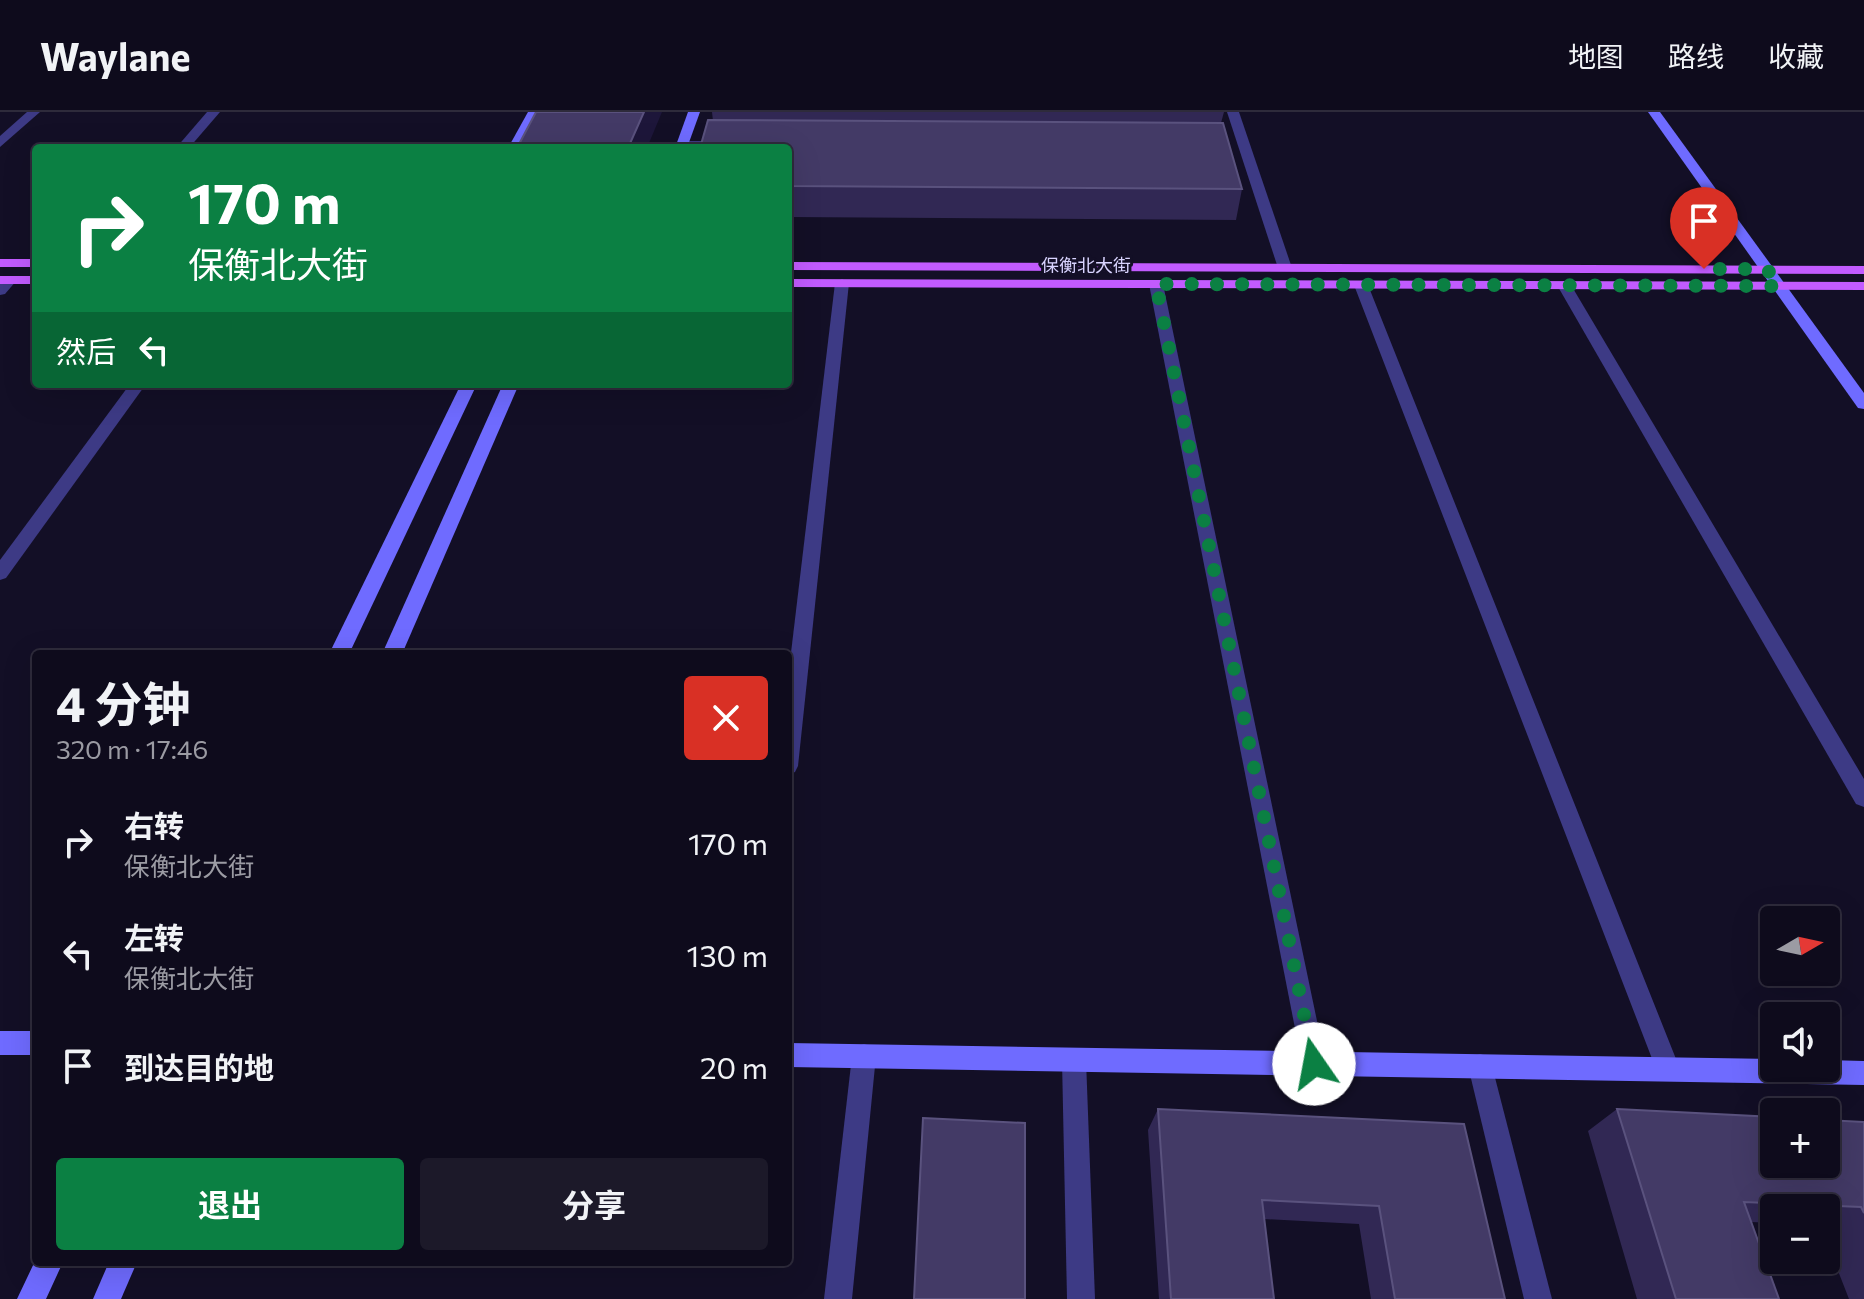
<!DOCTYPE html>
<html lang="zh">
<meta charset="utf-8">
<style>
:root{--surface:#0e0b1c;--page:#1c1929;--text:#f1f3f6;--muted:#9b9ba3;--line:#2e2b3b;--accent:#0b8043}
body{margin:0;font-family:Commissioner,"Noto Sans SC",sans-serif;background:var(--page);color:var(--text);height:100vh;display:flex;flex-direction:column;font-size:30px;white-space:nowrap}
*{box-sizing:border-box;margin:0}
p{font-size:26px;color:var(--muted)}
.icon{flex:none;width:44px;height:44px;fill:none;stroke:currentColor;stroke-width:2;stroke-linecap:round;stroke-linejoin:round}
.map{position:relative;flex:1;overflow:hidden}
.drawer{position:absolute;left:32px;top:538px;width:760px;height:616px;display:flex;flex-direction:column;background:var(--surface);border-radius:8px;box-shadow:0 8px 32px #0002,0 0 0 2px var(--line)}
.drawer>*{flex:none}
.banner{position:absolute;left:32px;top:32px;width:760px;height:244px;border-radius:8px;box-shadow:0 8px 32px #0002,0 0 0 2px var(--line);background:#0b8043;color:#fff;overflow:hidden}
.needle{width:52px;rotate:81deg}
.buttons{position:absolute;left:1760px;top:794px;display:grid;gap:16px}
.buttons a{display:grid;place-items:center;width:80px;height:80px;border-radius:8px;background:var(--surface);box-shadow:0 8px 32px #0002,0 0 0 2px var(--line);font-size:40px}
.pin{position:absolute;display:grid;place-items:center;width:68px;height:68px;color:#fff;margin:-82px -34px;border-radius:50% 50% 50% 0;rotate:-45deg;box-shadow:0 0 8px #0007}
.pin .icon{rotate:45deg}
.me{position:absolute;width:88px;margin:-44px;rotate:348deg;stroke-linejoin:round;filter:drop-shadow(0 0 6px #0008)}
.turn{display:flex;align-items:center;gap:28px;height:168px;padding:0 24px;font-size:36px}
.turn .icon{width:104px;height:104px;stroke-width:2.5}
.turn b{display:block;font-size:56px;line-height:68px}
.then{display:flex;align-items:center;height:76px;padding:0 24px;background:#0003;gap:16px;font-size:30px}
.round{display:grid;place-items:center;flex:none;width:84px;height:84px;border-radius:8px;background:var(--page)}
.summary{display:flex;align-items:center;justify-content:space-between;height:136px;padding:0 24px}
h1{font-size:48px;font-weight:700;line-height:60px}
.button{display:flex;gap:16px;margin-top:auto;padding:16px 24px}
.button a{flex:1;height:92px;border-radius:8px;background:var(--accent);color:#fff;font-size:32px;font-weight:700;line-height:92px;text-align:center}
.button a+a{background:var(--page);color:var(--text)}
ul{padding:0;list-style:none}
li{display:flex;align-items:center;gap:24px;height:112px;padding:0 24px}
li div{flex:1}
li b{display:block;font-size:30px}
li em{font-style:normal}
header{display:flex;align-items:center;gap:48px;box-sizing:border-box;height:112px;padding:0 40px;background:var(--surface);border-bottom:2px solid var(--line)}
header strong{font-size:38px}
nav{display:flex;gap:44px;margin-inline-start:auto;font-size:28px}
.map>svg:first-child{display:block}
</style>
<header>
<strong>Waylane</strong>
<nav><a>地图</a><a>路线</a><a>收藏</a></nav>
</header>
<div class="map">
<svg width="1864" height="1187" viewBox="0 0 1864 1187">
<rect width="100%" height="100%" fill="#130f26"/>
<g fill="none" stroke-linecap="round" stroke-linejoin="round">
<g fill="#3d3a85" fill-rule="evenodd">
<path d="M27 0H40L0 35V24Z"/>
<path d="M207 0H220L189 36H176Z"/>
<path d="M682 29H728L734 33 731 36H678L676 33Z"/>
<path d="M130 272H146L6 466 0 468V448Z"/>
</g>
<g fill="#3d3a85" fill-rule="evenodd">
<path d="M1227 0H1239L1292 156 1290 159H1280L1278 156Z"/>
<path d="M10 164 17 168 5 182 0 183V170Z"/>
<path d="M842 167 849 171 798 654 795 660 788 663V566L835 171Z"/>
<path d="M1156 168 1163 172 1326 952 1323 961 1314 964 1305 961 1302 952 1149 172Z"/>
<path d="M1361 169 1368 173 1680 957 1677 966 1668 969 1659 966 1656 957 1354 173Z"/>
<path d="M1564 169 1571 173 1864 667V695L1856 692 1557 173Z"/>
<path d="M864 932 873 935 876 944 852 1187H824L852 944 855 935Z"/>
<path d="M1074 936 1083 939 1086 948 1095 1187H1067L1062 948 1065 939Z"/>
<path d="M1480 942 1489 945 1492 954 1552 1187H1524L1468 954 1471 945Z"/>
</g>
<g fill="#6f6bff" fill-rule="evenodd">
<path d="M528 0H540L520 36H508Z"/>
<path d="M688 0H700L687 36H675Z"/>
<path d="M1648 0H1660L1864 281V297L1858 296Z"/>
<path d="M461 272H477L349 542H329Z"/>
<path d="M503 272H519L402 542H382Z"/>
<rect x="0" y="919" width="36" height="24"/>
<path d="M788 931 1774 947V956H1826V948L1864 949V973L788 955Z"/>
<path d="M36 1147V1150H63L46 1187H17Z"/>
<path d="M109 1150H137L121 1187H93Z"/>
</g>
<g fill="#c25bff" fill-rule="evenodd">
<rect x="0" y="147" width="36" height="8"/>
<path d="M788 150 1864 154V162L788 158Z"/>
<rect x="0" y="164" width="36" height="8"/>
<path d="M788 167 1864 170V178L788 175Z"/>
</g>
</g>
<g fill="#312854">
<path d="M712 0H1224L1221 11 1242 77 1236 108 788 105V36L713 9Z"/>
<path d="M1158 997 1464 1012 1505 1187H1371L1359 1112 1264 1107 1274 1187H1159L1148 1018Z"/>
<path d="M1617 997 1864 1010V1187H1849L1826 1128V1096H1774V1111L1751 1110 1779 1187H1637L1588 1019Z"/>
</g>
<path fill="#1d163a" d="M644 0H662L647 36H628Z"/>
<g fill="#433a66" stroke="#5a527e" stroke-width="2">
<path d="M536 0H644L628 36H517Z"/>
<path d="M708 8 1223 11 1242 77 788 74V36H700Z"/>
<path d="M1158 997 1464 1012 1505 1187H1395L1379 1094 1262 1088 1274 1187H1171Z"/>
<path d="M1617 997 1774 1005V1052H1826V1008L1864 1010V1101L1861 1095 1744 1090 1779 1187H1676Z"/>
<path d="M923 1006 1025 1011V1187H914Z"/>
</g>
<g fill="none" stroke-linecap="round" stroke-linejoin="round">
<path stroke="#0b8043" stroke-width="14" stroke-dasharray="0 25.2" d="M1314 952 1156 172 1779 174 1767 157H1704"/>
</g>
<g text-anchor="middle" stroke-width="6" stroke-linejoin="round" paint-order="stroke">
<g font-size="18" fill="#d9d4ff" stroke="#130f26">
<text x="1086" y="160">保衡北大街</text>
</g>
</g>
</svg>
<div class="buttons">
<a><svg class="needle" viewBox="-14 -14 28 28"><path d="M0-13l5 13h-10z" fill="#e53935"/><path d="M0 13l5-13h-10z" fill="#9b9ba3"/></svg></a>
<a><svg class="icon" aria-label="sound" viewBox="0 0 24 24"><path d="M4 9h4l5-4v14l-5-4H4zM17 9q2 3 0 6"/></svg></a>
<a>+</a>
<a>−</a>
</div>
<div class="pin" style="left:1704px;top:157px;background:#d93025"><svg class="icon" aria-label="arrive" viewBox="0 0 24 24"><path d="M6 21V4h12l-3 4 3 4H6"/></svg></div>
<svg class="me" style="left:1314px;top:952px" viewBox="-20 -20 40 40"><circle r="19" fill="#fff"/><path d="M0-13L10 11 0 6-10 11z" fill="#0b8043"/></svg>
<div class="banner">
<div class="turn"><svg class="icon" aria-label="right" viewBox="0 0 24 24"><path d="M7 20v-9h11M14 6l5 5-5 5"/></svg><div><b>170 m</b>保衡北大街</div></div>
<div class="then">然后<svg class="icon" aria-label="left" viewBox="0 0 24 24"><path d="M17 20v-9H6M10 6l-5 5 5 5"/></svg></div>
</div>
<section class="drawer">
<div class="summary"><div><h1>4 分钟</h1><p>320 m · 17:46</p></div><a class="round" style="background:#d93025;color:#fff"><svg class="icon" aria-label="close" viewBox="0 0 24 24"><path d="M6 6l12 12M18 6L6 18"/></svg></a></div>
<ul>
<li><svg class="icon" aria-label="right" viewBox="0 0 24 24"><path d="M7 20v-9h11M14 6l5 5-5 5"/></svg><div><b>右转</b><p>保衡北大街</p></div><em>170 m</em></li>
<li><svg class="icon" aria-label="left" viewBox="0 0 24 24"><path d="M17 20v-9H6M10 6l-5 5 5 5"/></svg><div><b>左转</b><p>保衡北大街</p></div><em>130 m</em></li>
<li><svg class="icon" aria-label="arrive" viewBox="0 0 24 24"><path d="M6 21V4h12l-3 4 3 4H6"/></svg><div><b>到达目的地</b></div><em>20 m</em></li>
</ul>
<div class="button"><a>退出</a><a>分享</a></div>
</section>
</div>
